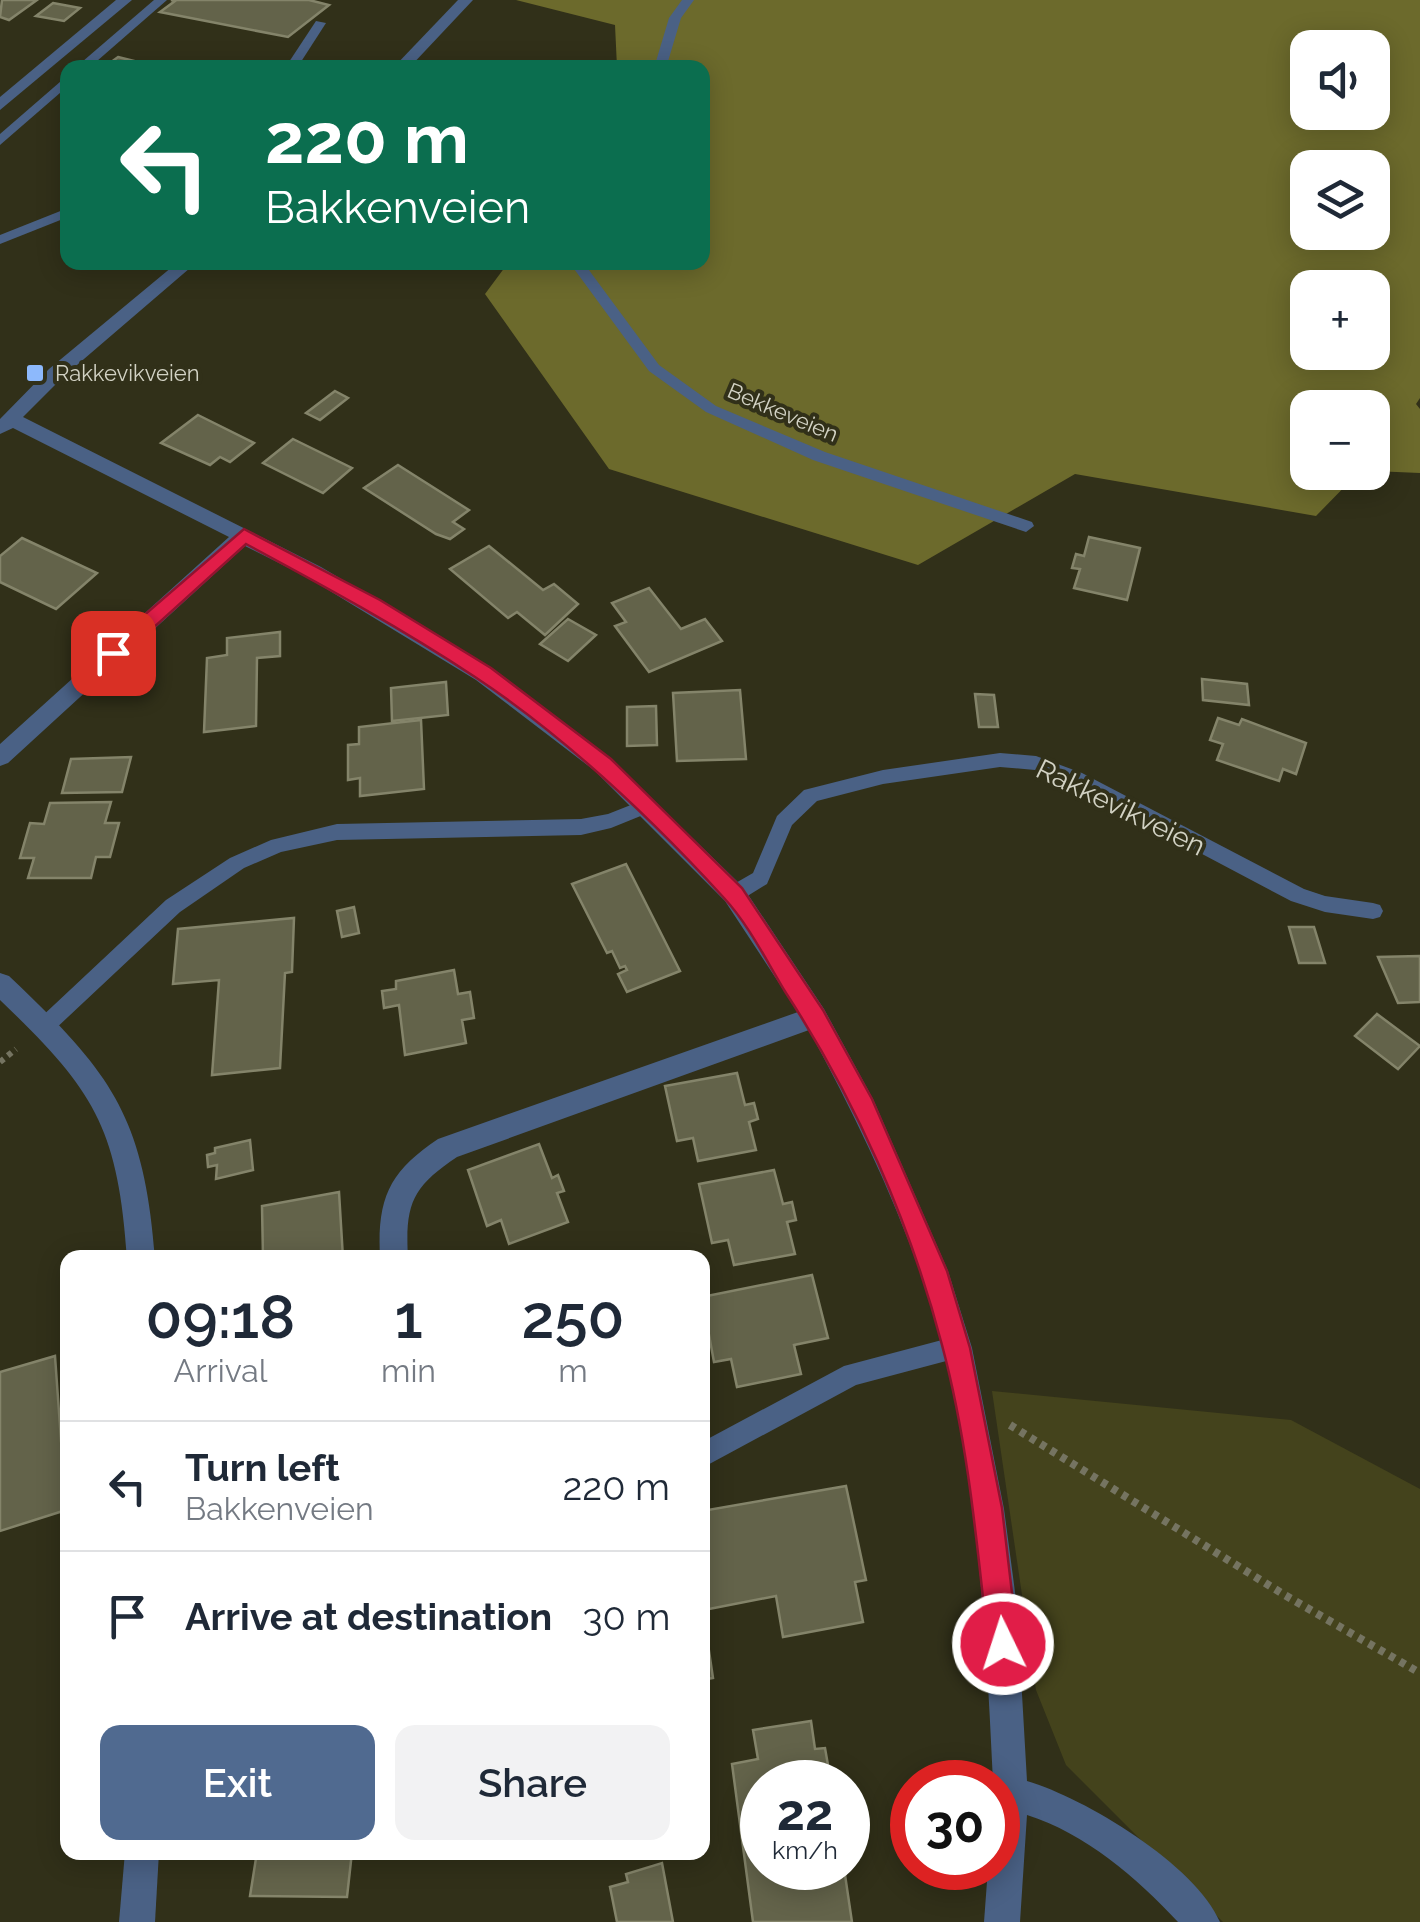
<!DOCTYPE html>
<meta charset="utf-8">
<style>
:root{--surface:#fff;--page:#f2f2f3;--text:#1f2937;--muted:#747a83;--line:#e0e1e3;--accent:#506a90}
body{margin:0;font-family:Raleway,sans-serif;background:var(--page);color:var(--text);height:100vh;display:flex;flex-direction:column;font-size:38px;white-space:nowrap}
*{box-sizing:border-box;margin:0}
p{font-size:32px;color:var(--muted)}
.icon{flex:none;width:55px;height:55px;fill:none;stroke:currentColor;stroke-width:2;stroke-linecap:round;stroke-linejoin:round}
.map{position:relative;flex:1;overflow:hidden}
.sheet{position:absolute;left:60px;top:1250px;width:650px;height:610px;display:flex;flex-direction:column;background:var(--surface);border-radius:20px;box-shadow:0 5px 25px #0003}
.sheet>*{flex:none}
.banner{position:absolute;left:60px;top:60px;width:650px;height:210px;border-radius:20px;box-shadow:0 5px 25px #0003;background:#0b6e4f;color:#fff;overflow:hidden}
.buttons{position:absolute;left:1290px;top:30px;display:grid;gap:20px}
.buttons a{display:grid;place-items:center;width:100px;height:100px;border-radius:20px;background:var(--surface);box-shadow:0 5px 25px #0003;font-size:50px}
.speed{position:absolute;left:740px;top:1760px;display:flex;gap:20px;font-size:50px;font-weight:700;text-align:center}
.speed>*{display:grid;place-content:center;width:130px;height:130px;border-radius:50%;background:var(--surface);box-shadow:0 5px 25px #0003;line-height:1}
.speed small{font-size:25px;font-weight:400}
.speed .limit{border:15px solid #d22;background:#fff;color:#111}
.pin{position:absolute;display:grid;place-items:center;width:85px;height:85px;color:#fff;margin:-42px;border-radius:20px;box-shadow:0 5px 15px #0006}
.me{position:absolute;width:110px;margin:-55px;rotate:356deg;stroke-linejoin:round;filter:drop-shadow(0 0 8px #0008)}
.turn{display:flex;align-items:center;gap:35px;height:210px;padding:0 40px;font-size:45px}
.turn .icon{width:130px;height:130px;stroke-width:2.5}
.turn b{display:block;font-size:70px;line-height:85px}
.eta{display:flex;justify-content:space-evenly;align-items:center;height:170px;text-align:center}
.eta b{font-size:60px;font-weight:600;line-height:70px}
.cta{display:flex;gap:20px;margin-top:auto;padding:20px 40px}
.cta a{flex:1;height:115px;border-radius:20px;background:var(--accent);color:#fff;font-size:40px;font-weight:600;line-height:115px;text-align:center}
.cta a+a{background:var(--page);color:var(--text)}
ul{padding:0;list-style:none}
li{display:flex;align-items:center;gap:30px;height:130px;padding:0 40px;border-top:2px solid var(--line)}
li div{flex:1}
li b{display:block;font-size:38px}
li em{font-style:normal}
.map>svg:first-child{display:block}
</style>
<div class="map">
<svg width="1420" height="1922" viewBox="0 0 1420 1922">
<rect width="100%" height="100%" fill="#313019"/>
<path fill="#44431c" d="M992 1391 1291 1420 1420 1489V1922H1223L1066 1765 1036 1690Z"/>
<path fill="#6c6a2c" fill-rule="evenodd" d="M516 0H1420V398L1416 404 1420 409V473L1373 471 1372 408H1308V472L1358 473 1316 516 1075 474 918 565 609 469 485 294 508 263 702 262V68L617 67 615 25ZM1308 48H1372V112H1308ZM1308 168H1372V232H1308ZM1308 288H1372V352H1308Z"/>
<g fill="#63634a" stroke="#84846a" stroke-width="2.5">
<path d="M37 0 9 20 0 17 2 0Z"/>
<path d="M171 0H309L329 5 288 37 160 12 175 1Z"/>
<path d="M53 3 80 8 64 21 36 16Z"/>
<path d="M118 57 138 62 151 68H103Z"/>
<path d="M335 391 348 398 320 420 306 413Z"/>
<path d="M198 415 254 443 230 462 220 457 210 465 161 443Z"/>
<path d="M293 439 352 468 323 493 263 463Z"/>
<path d="M398 465 469 510 453 522 464 529 450 539 436 534 364 488Z"/>
<path d="M1089 537 1140 548 1127 600 1074 588 1080 569 1072 568 1076 554 1084 556Z"/>
<path d="M22 538 97 573 56 609 0 582V556Z"/>
<path d="M489 546 543 590 554 584 578 604 545 635 517 612 508 618 450 569Z"/>
<path d="M649 588 681 629 705 619 722 641 649 672 615 626 626 622 612 603Z"/>
<path d="M568 619 596 635 568 661 540 644Z"/>
<path d="M280 632V656L257 658 256 726 204 732 207 658 227 655V638Z"/>
<path d="M1202 679 1247 684 1249 705 1203 700Z"/>
<path d="M446 682 448 715 392 721 391 688Z"/>
<path d="M740 690 746 759 677 761 673 693Z"/>
<path d="M975 694 994 695 998 727H979Z"/>
<path d="M656 706 657 745 627 746V707Z"/>
<path d="M1218 718 1239 725 1242 719 1306 743 1296 774 1283 769 1279 781 1217 760 1223 744 1210 740Z"/>
<path d="M421 720 424 789 360 796V778L348 780V745L359 744V727Z"/>
<path d="M131 757 122 792 62 793 71 759Z"/>
<path d="M111 802 105 823H119L110 857H96L91 878H28L34 858H20L30 823 44 824 50 803Z"/>
<path d="M626 864 680 971 627 992 618 974 627 970 625 966 620 968 612 951 607 953 572 884Z"/>
<path d="M354 907 359 933 342 937 337 911Z"/>
<path d="M294 918 292 972 285 973 280 1068 212 1075 219 980 173 984 178 929Z"/>
<path d="M1289 927H1314L1325 963H1299Z"/>
<path d="M1420 956V1002L1398 1003 1378 957Z"/>
<path d="M454 970 458 994 470 992 474 1018 462 1020 466 1043 405 1055 399 1005 384 1008 382 991 396 989V981Z"/>
<path d="M1377 1014 1420 1046 1398 1069 1355 1036Z"/>
<path d="M737 1073 745 1105 754 1103 758 1119 749 1122 756 1150 698 1161 693 1138 677 1141 665 1086Z"/>
<path d="M250 1140 253 1170 216 1179 217 1165 208 1167 207 1155 215 1153V1148Z"/>
<path d="M539 1144 552 1178 558 1175 564 1191 557 1193 568 1222 509 1244 501 1220 487 1226 468 1170Z"/>
<path d="M774 1170 783 1204 792 1202 796 1220 787 1222 795 1254 734 1265 728 1240 712 1243 699 1184Z"/>
<path d="M339 1192 343 1258H263L262 1206Z"/>
<path d="M812 1275 828 1338 794 1345 801 1374 737 1387 731 1359 714 1362 702 1297Z"/>
<path d="M55 1356 66 1510 0 1531V1372Z"/>
<path d="M846 1486 866 1580 855 1582 863 1622 783 1637 776 1596 709 1609 702 1567V1511Z"/>
<path d="M702 1604 713 1678 702 1680Z"/>
<path d="M811 1721 815 1749 825 1748 831 1782H762V1868H844L852 1922H753L732 1764 758 1759 753 1730Z"/>
<path d="M257 1852H352L347 1897 250 1896Z"/>
<path d="M662 1863 673 1922H617L610 1887 628 1882 626 1874Z"/>
</g>
<g fill="none" stroke-linecap="round" stroke-linejoin="round">
<path stroke="#757461" stroke-width="6" stroke-dasharray="5 5" stroke-linecap="butt" d="M0 1062 16 1049"/>
<path stroke="#757461" stroke-width="8" stroke-dasharray="6 6" stroke-linecap="butt" d="M1010 1425 1283 1594 1420 1673"/>
<g fill="#4a6185" fill-rule="evenodd">
<path d="M154 0H167L89 68H75Z"/>
<path d="M682 0H694L681 18 666 68H654L669 18Z"/>
<path d="M316 21 326 23 297 68H285Z"/>
<path d="M68 75V86L0 145V134Z"/>
<path d="M68 208V217L0 244V235Z"/>
<path d="M569 262H583L659 365 716 406 825 452 1032 522 1034 526 1026 532 1020 530 813 460 706 412 649 371Z"/>
<path d="M1000 753 1036 756 1082 773 1304 889 1325 896 1373 903 1380 905 1383 911 1380 917 1373 919 1325 912 1291 901 1068 783 1035 770 1000 767 883 784 817 801 792 825 767 884 741 900H727L724 894 727 888 753 873 777 816 804 790 883 770Z"/>
<path d="M646 799 655 806 653 811 611 828 581 835 337 840 281 852 244 868 180 912 52 1032 45 1035 38 1032 35 1026 38 1020 166 900 230 858 271 840 337 824 581 819 608 814Z"/>
<path d="M957 1336 965 1340 969 1348 965 1356 856 1385 702 1468V1442L844 1366Z"/>
</g>
<g fill="#4a6185" fill-rule="evenodd">
<path d="M116 0H132L0 110V97Z"/>
<path d="M458 0H473L409 68H393Z"/>
<path d="M178 262H197L63 377 23 417 321 567 492 668 611 759 743 887 824 1009 873 1099 948 1271 972 1348 1004 1509 1017 1607 1027 1781C1085 1798 1196 1865 1220 1922H1178C1137 1878 1085 1833 1027 1815L1020 1922H984L988 1868H998V1782H993C985 1613 976 1434 920 1272 891 1189 851 1108 809 1030L457 1157C412 1187 405 1204 408 1258H380C377 1198 389 1172 438 1139L798 1012 725 901 595 771 476 680 307 577 245 546 8 763 0 766V744L229 537 13 428 0 434V419L49 369Z"/>
<path d="M0 973 9 976C110 1072 144 1114 155 1258H127C118 1126 93 1089 0 1000Z"/>
<path d="M125 1852H159L155 1922H119Z"/>
</g>
</g>
<path fill="#e11d48" stroke="#92132f" stroke-width="2.5" d="M244 529 380 600 491 668 611 759 742 888 823 1010 872 1099 947 1271 970 1348 1002 1508 1018 1644 1013 1654 1003 1659 992 1654 988 1644C977 1544 968 1442 942 1345 910 1222 855 1099 786 993 767 962 749 925 724 898 650 817 567 738 475 677 401 628 324 586 246 544L120 658H106V648Z"/>
<rect fill="#8db9fc" stroke="#313019" stroke-width="4" x="25" y="363" width="20" height="20" rx="5"/>
<g text-anchor="middle" stroke-width="8" stroke-linejoin="round" paint-order="stroke">
<g font-size="22" fill="#d2d2c4" stroke="#313019" text-anchor="start">
<text x="55" y="381">Rakkevikveien</text>
</g>
<g font-size="22" fill="#d2d2c4" stroke="#313019">
<text transform="translate(783 412) rotate(23)" y="8">Bekkeveien</text>
</g>
<g font-size="28" fill="#d2d2c4" stroke="#313019">
<text transform="translate(1121 807) rotate(26)" y="10">Rakkevikveien</text>
</g>
</g>
</svg>
<div class="buttons">
<a><svg class="icon" aria-label="sound" viewBox="0 0 24 24"><path d="M4 9h4l5-4v14l-5-4H4zM17 9q2 3 0 6"/></svg></a>
<a><svg class="icon" aria-label="layers" viewBox="0 0 24 24"><path d="M12 4l9 5-9 5-9-5zM3 14l9 5 9-5"/></svg></a>
<a>+</a>
<a>−</a>
</div>
<div class="speed"><div>22<small>km/h</small></div><div class="limit">30</div></div>
<div class="pin" style="left:113px;top:653px;background:#d93025"><svg class="icon" aria-label="arrive" viewBox="0 0 24 24"><path d="M6 21V4h12l-3 4 3 4H6"/></svg></div>
<svg class="me" style="left:1003px;top:1644px" viewBox="-20 -20 40 40"><circle r="17" fill="#e11d48" stroke="#fff" stroke-width="3"/><path d="M0-11L8 9 0 5-8 9z" fill="#fff"/></svg>
<div class="banner">
<div class="turn"><svg class="icon" aria-label="left" viewBox="0 0 24 24"><path d="M17 20v-9H6M10 6l-5 5 5 5"/></svg><div><b>220 m</b>Bakkenveien</div></div>
</div>
<section class="sheet">
<div class="eta">
<div><b>09:18</b><p>Arrival</p></div>
<div><b>1</b><p>min</p></div>
<div><b>250</b><p>m</p></div>
</div>
<ul>
<li><svg class="icon" aria-label="left" viewBox="0 0 24 24"><path d="M17 20v-9H6M10 6l-5 5 5 5"/></svg><div><b>Turn left</b><p>Bakkenveien</p></div><em>220 m</em></li>
<li><svg class="icon" aria-label="arrive" viewBox="0 0 24 24"><path d="M6 21V4h12l-3 4 3 4H6"/></svg><div><b>Arrive at destination</b></div><em>30 m</em></li>
</ul>
<div class="cta"><a>Exit</a><a>Share</a></div>
</section>
</div>
